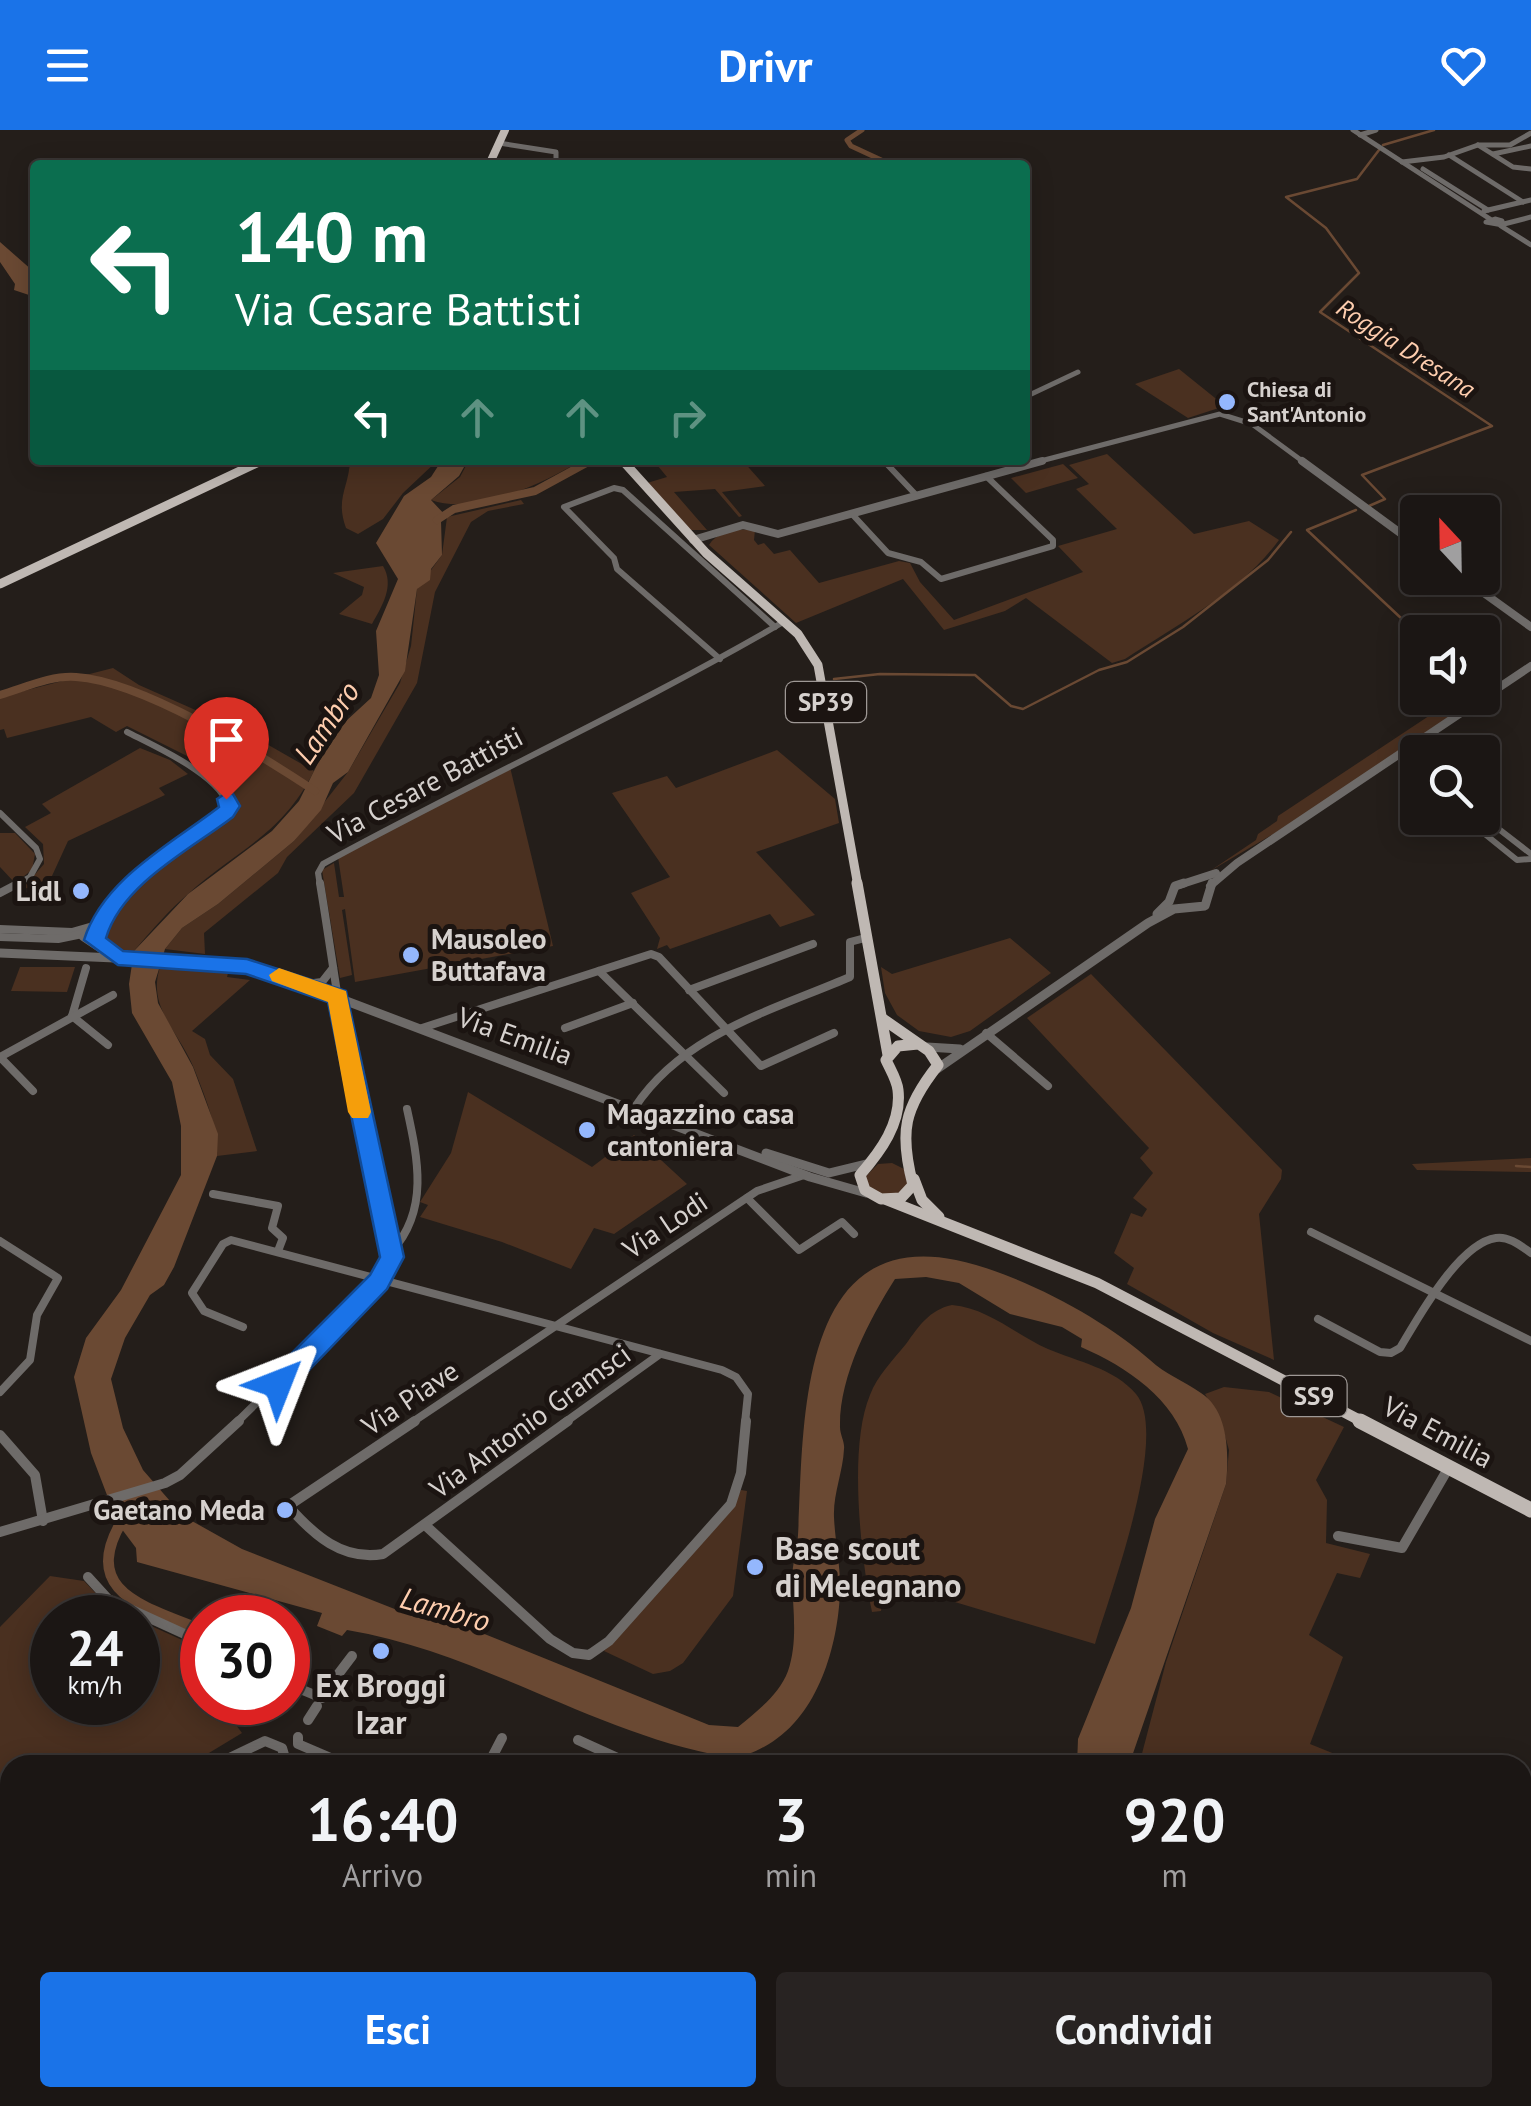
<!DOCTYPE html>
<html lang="it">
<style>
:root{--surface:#1b1614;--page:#282322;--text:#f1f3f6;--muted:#a09fa0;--line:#393534;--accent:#1a73e8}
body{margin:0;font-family:"PT Sans",sans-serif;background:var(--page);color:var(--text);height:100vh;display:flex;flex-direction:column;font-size:38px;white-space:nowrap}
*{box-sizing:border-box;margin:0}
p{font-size:32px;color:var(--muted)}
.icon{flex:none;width:55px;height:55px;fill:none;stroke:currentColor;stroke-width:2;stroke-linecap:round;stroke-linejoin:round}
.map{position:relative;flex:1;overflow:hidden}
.details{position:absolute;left:0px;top:1625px;width:1532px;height:352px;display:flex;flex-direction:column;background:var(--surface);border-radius:30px 30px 0 0;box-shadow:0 5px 25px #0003,0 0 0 2px var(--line)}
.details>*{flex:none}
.guide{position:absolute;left:30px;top:30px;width:1000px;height:305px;border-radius:10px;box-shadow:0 5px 25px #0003,0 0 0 2px var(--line);background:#0b6e4f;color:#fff;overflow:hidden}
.needle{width:65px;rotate:338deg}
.buttons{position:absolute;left:1400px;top:365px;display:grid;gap:20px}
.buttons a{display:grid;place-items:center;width:100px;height:100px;border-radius:10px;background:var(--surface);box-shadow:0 5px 25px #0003,0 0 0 2px var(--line);font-size:50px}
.speed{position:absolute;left:30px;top:1465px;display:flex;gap:20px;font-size:50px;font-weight:700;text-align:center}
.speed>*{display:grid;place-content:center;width:130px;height:130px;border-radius:50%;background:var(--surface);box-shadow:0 5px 25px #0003,0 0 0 2px var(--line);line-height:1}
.speed small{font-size:25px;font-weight:400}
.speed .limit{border:15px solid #d22;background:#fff;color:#111}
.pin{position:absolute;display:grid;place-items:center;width:85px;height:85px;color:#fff;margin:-102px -42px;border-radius:50% 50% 50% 0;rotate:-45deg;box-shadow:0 0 10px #0007}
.pin .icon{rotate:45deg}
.me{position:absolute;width:110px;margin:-55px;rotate:45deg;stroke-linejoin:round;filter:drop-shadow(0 0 8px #0008)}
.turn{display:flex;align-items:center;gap:35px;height:210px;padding:0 40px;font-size:45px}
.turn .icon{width:130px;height:130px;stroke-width:2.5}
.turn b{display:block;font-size:70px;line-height:85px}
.lanes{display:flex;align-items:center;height:95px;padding:0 40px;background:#0003;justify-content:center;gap:50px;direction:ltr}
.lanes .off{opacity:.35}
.eta{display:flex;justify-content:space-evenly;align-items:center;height:170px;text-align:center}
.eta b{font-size:60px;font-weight:600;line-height:70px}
.action{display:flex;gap:20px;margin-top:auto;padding:20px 40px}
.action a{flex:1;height:115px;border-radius:10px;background:var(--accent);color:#fff;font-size:40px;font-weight:600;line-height:115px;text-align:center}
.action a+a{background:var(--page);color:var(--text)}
header{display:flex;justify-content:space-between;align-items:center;height:130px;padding:0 40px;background:var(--accent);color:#fff;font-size:45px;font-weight:600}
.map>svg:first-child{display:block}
</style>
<header><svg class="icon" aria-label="menu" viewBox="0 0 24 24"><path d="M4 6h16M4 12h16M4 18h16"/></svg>Drivr<svg class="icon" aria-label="heart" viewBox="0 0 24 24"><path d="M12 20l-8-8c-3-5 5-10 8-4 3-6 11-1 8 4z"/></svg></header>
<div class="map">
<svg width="1531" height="1976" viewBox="0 0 1531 1976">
<rect width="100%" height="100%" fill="#241e1a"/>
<g fill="#4a3020">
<path d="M1179 239 1225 276 1188 288 1135 254Z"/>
<path d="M1107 324 1194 404 1249 391 1279 410C1242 461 1177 495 1125 529L1112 533 1026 468 1005 481 944 500 903 449 796 493 709 415C717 401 739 398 755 400L754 410 758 415 764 413 774 424 790 420 819 453 899 431 910 433 920 452 954 490 1083 442 1058 416 1117 399 1076 359 1089 354 1069 335Z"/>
<path d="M350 330H438L403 363 383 389 358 404 346 398C335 368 349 358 350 330Z"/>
<path d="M469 330H582C544 353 476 386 431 370L460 347Z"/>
<path d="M653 330H742L765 356 722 362 742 386 739 387 715 359 674 362 707 400H690L647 353 667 347Z"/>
<path d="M1063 334 1078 348 1026 363 1011 348Z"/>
<path d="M521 370 524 374 488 381 471 392 435 462 417 553 354 663 287 727 278 743 204 803 205 824 165 819 182 798 218 774 294 711 348 642 400 553 411 516 417 459 442 425 447 387Z"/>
<path d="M383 436C395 456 382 476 372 494L339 484 362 465 364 457 333 443Z"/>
<path d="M113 538 139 555 200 582 207 580 314 641C282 705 238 719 188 764 168 781 151 801 134 821 120 821 104 824 100 808L105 796 159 735 232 683 236 670 195 630 127 596 116 602 91 587 7 608 4 599 0 600V567Z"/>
<path d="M1456 568 1475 569 1304 686 1210 741 1256 710 1258 704 1277 691 1278 686Z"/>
<path d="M140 618 170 630 188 644 159 658 165 665 68 711 46 759 23 758 44 734 43 714 25 697 51 683 42 674Z"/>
<path d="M777 620 835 669 839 693 756 722 815 785 780 797 770 784 670 819 667 815 657 819 660 808 631 763 670 747 612 663 667 646 676 658Z"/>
<path d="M510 637 553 816 355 852 345 779 342 780 352 845 340 848 322 740 334 733 339 767H344L338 727Z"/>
<path d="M0 703H15L35 724 32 740 15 753 0 737Z"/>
<path d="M1010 808 1051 843 970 901 951 907 919 901 897 885 885 863 881 837 892 844Z"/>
<path d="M20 837H75L67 862 11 861Z"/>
<path d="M160 837 228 843 227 847 250 850 192 901 205 909 210 925 233 949 257 1021 217 1026C218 996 204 964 193 936 178 901 147 877 160 837Z"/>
<path d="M1091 844 1282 1040 1281 1049 1259 1084 1274 1230 1213 1203 1127 1154 1134 1138 1114 1123 1131 1083 1142 1087 1147 1079 1133 1068 1153 1043 1140 1028 1149 1018 1027 888Z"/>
<path d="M468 962 592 1037 634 1005 687 1054 614 1104 594 1098 571 1139 502 1112 420 1087 428 1075 420 1072 451 1023Z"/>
<path d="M1531 1028V1042L1417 1040 1412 1034Z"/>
<path d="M892 1033 904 1039 908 1056C893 1070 884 1066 868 1057L866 1046 878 1034Z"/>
<path d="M952 1175C988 1178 1016 1205 1048 1219 1078 1232 1114 1238 1136 1264 1170 1305 1110 1463 1095 1514L885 1451 881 1481 872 1482C861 1428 848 1317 870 1265 877 1246 893 1230 906 1214 919 1196 929 1180 952 1175Z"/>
<path d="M1224 1257 1269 1262 1344 1297 1316 1350 1327 1370 1326 1413 1370 1424 1360 1448 1337 1443 1309 1505 1343 1527 1310 1614 1362 1635H1139L1166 1532 1226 1354 1229 1320 1222 1295 1205 1264Z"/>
<path d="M741 1360 747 1361 733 1466 683 1533 670 1541 653 1544 604 1521 728 1384Z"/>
<path d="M50 1446 84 1451 108 1476 133 1487 52 1488V1572H138V1490L202 1519V1572L254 1573 230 1587 242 1603 189 1635H10V1732L0 1738V1497Z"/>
</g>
<g fill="#6a4933">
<path d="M0 112 33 141 28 144 35 151V167L14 160 15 154 0 132Z"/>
<path d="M442 330H468L459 346 431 370 447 387 441 391 442 425 431 439 430 450 417 459 405 541 348 642 333 653 321 680 294 711 218 774 182 798 165 819 155 852 158 873 193 937 218 1004 217 1026 174 1137 164 1155 150 1165 125 1208 111 1249 123 1298 143 1340 183 1386 242 1419 415 1487 482 1503 709 1595 738 1597C757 1581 779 1565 788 1541 798 1512 793 1480 792 1450 792 1435 797 1420 798 1405 804 1302 795 1097 956 1130 1016 1142 1105 1189 1150 1230 1165 1244 1184 1251 1201 1263 1229 1281 1229 1325 1226 1354L1129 1635H1077L1078 1609 1131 1478 1155 1389 1188 1319C1175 1269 1127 1237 1081 1217L1082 1209 1062 1197 1010 1184 959 1153 926 1147 895 1149C869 1190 839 1247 840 1297 840 1305 845 1312 844 1319 843 1342 833 1364 834 1387 835 1412 841 1437 840 1462 838 1516 818 1585 769 1614 757 1621 741 1629 727 1627 594 1604 481 1522 347 1500L342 1506 317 1496 322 1483 137 1432 136 1418 118 1394 91 1323 74 1247 86 1208 121 1160 181 1045V996L172 952 132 883 129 854 134 821 188 764 272 701 299 671 318 633 346 591 371 568 379 545 376 501 398 449 376 413 404 366 431 347Z"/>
</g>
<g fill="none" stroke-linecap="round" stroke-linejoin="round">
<g stroke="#6a4933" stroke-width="2.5">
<path d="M1383 15 1434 0"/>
<path d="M1369 376 1385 369 1362 345 1492 296 1320 182 1359 143 1326 98 1286 67 1357 49 1379 20"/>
<path d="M1356 380 1307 400 1418 504"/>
<path d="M834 549 880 544 975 545 1011 576 1023 579 1099 540 1127 532 1183 497 1268 430 1291 402"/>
<path d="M1516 1036 1531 1037"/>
</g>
<g stroke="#6a4933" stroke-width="5">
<path d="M862 0 847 10 851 16 892 35"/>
<path d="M585 333 591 330"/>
</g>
<g stroke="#6a4933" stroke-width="8">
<path d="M437 390 454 379 535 361 590 331"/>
<path d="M0 565C24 558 51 545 76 547 142 551 259 624 315 661"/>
</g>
<path stroke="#6a4933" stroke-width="11" d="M125 1386C77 1461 142 1476 202 1500"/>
<g stroke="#6e6b69" stroke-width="5">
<path d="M1353 0 1490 89"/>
<path d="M1360 5 1376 0"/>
<path d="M499 13 556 22V35"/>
<path d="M1478 15 1513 37 1531 39"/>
<path d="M1493 24 1531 16"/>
<path d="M1449 25 1523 72"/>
<path d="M1402 32 1444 27 1478 15H1510L1531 3"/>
<path d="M1423 39 1488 80"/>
<path d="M1484 81 1531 70"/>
<path d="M1495 89 1502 91 1503 95 1486 92Z"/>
<path d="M1504 94 1531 87"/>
<path d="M1501 96 1531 115"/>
<path d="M1025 267 1078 242"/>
<path d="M883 330 886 333"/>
</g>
<g stroke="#6e6b69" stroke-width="6">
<path d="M884 331 917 366"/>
<path d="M852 384 888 423 921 432 941 449 1053 416V410L986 346"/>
<path d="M720 529 617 439 614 428 564 377 614 358 623 360 775 497"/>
<path d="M127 602C154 616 225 647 229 680L146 740 132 756"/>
<path d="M0 683 36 718 40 729 30 747 14 756"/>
<path d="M1482 686 1531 724"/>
<path d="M1465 688 1517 730 1531 729"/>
<path d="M320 756 318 743 323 734C476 650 634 579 785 491"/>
</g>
<g stroke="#6e6b69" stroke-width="8">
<path d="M0 763 19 753"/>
<path d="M0 799 72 802 93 796"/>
<path d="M0 807 58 809 92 802 135 753"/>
<path d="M83 807 113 827"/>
<path d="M599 841 724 963"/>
<path d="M306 854 322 852 333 838"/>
<path d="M689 860 813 814"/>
<path d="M72 886 86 838"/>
<path d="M72 886 108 915"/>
<path d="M422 898 651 824 659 827 761 936 834 903"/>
<path d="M565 898 633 873"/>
<path d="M986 903 1048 956"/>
<path d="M0 927 113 865"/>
<path d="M0 927 33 961"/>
<path d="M635 977C683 904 773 880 850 847V812L865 808"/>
<path d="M213 1064 278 1076 272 1098 283 1108 278 1121"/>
<path d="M747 1068 799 1120 842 1092 854 1104"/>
<path d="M1311 1102 1531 1211"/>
<path d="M0 1111 58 1148 37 1185 30 1230 0 1262"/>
<path d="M392 1121C429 1080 418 1029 407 979"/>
<path d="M1318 1189 1380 1222 1391 1223 1400 1218C1418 1188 1459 1113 1496 1108 1509 1106 1521 1116 1531 1123"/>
<path d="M243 1197 204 1181 192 1163 223 1114 231 1110 722 1240 736 1247 748 1264 745 1293"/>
<path d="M236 1293 379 1152 392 1121C354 1003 340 875 320 753"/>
<path d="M411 1293 757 1061 804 1045"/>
<path d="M564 1293 660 1224"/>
</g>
<g stroke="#6e6b69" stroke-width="10">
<path d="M415 1291 288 1376C314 1405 342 1431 383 1424L568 1291"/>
<path d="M0 1305 35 1345 43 1391"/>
<path d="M425 1395 550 1509 573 1523 589 1525 609 1511 731 1374 741 1343 746 1291"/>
<path d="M0 1402 165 1353 180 1345 239 1291"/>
<path d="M1338 1406 1402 1418 1449 1337"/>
<path d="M88 1447 108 1469 202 1512"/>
<path d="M288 1554 322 1568"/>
<path d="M327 1559 352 1526"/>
<path d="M308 1590 317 1576"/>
<path d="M298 1607V1614L340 1632"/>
<path d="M578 1610 633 1635"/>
<path d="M338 1634 353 1631 367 1635"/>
<path d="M215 1635 265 1611 282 1618 287 1635"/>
<path d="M488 1635 502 1608"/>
<path d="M0 1755 10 1749"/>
<path d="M0 1779 10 1786"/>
<path d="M281 1968 294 1976"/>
<path d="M746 1968 759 1976"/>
<path d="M83 1976 92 1968"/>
<path d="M190 1976 197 1968"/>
<path d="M316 1976 321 1968"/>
<path d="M600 1976 605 1968"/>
<path d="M812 1976 818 1968"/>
</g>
<path stroke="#6e6b69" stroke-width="5" d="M1033 333 1220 284 1252 294 1305 333"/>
<g stroke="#6e6b69" stroke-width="8">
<path d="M1302 331 1418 416"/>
<path d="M693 410 743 395 778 404 1042 331"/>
<path d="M1463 448 1531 497"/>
<path d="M1176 756 1216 743"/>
<path d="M1210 756 1237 733 1531 536"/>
</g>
<g stroke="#6e6b69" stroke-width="9">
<path d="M1157 784 1169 772 1175 756 1184 753"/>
<path d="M0 823 207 832 270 842 810 1047 866 1063"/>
<path d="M927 917 960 919"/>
<path d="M937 939 1148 793 1174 779 1205 776 1212 753"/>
<path d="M766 1023 829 1043 866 1034"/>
</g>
<g stroke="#bfb8b3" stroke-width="8">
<path d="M489 35 505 0"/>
<path d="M622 330 625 333"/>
<path d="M255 333 262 330"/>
</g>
<g stroke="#bfb8b3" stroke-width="9">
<path d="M623 331 706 423 798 504 818 535 858 756"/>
<path d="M0 454 261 331"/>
</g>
<g stroke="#bfb8b3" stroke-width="11">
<path d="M857 753 888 925"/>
<path d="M883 889 929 921 938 935C904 978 899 1002 913 1055L901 1068 881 1069 865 1060 860 1045C880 1022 902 993 898 960 897 950 890 939 886 930L898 916 918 914"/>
<path d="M914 1049 922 1070 939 1087"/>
<path d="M887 1070 1097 1153 1365 1293"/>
</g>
<path stroke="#bfb8b3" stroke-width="15" d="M1360 1291 1531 1380"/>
</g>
<path fill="#1a73e8" stroke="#114b97" stroke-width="2.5" d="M226 663 233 664 240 676 233 687C191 719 122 754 106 808L123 821 247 829 346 861 404 1127 387 1159 288 1262 278 1265 269 1262 266 1254 269 1246 370 1145 380 1127 328 872 246 844 118 835 84 810C103 749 171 714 219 677L217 669Z"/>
<path fill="#f59e0b" d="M279 838 346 861 371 982 368 988H352L348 982 328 872 272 851 269 845Z"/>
<g fill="#94b7fd" stroke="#1b1411" stroke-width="4">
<circle cx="1227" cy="272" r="10"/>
<circle cx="81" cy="761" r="10"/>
<circle cx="411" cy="825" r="10"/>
<circle cx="587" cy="1000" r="10"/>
<circle cx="285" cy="1380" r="10"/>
<circle cx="755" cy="1437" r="10"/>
<circle cx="381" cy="1521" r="10"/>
</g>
<g text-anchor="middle" stroke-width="10" stroke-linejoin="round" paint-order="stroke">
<g font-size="22" font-weight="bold" fill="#d6d1ce" stroke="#1b1411" text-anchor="start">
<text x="1247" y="267">Chiesa di<tspan x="1247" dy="25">Sant'Antonio</tspan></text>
</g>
<g font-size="25" font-style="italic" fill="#fecdae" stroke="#1b1411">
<text transform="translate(1406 218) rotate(33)" y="9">Roggia Dresana</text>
</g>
<g fill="#1b1411" stroke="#9e9895" stroke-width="2.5">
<rect x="786" y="552" width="80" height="40" rx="8"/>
<rect x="1281.5" y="1246" width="65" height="40" rx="8"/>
</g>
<g font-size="25" font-weight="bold" fill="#d6d1ce">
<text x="826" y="581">SP39</text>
<text x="1314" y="1275">SS9</text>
</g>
<g font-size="28" fill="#d6d1ce" stroke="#1b1411">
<text transform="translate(425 655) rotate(-28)" y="10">Via Cesare Battisti</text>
<text transform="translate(515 906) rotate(20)" y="10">Via Emilia</text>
<text transform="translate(665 1095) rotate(-34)" y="10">Via Lodi</text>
<text transform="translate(410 1268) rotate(-34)" y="10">Via Piave</text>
<text transform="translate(530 1291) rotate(-36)" y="10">Via Antonio Gramsci</text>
<text transform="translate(1438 1302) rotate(28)" y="10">Via Emilia</text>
</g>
<g font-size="28" font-weight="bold" fill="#d6d1ce" stroke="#1b1411" text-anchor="end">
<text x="61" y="771">Lidl</text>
<text x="431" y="819" text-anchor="start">Mausoleo<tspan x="431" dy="32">Buttafava</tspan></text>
<text x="607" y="994" text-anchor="start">Magazzino casa<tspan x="607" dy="32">cantoniera</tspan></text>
<text x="265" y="1390">Gaetano Meda</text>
</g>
<g font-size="30" font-style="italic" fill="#fecdae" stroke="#1b1411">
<text transform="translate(327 593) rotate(-56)" y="10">Lambro</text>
<text transform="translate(445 1480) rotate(16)" y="10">Lambro</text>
</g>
<g font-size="32" font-weight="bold" fill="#d6d1ce" stroke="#1b1411" text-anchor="start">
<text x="775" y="1430">Base scout<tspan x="775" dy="37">di Melegnano</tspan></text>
<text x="381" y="1567" text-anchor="middle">Ex Broggi<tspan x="381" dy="37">Izar</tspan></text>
</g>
</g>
</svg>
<div class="buttons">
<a><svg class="needle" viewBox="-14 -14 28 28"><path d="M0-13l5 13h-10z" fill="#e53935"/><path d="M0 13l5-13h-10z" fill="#a09fa0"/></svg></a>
<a><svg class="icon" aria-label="sound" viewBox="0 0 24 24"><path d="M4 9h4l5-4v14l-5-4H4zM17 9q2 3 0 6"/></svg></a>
<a><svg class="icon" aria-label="search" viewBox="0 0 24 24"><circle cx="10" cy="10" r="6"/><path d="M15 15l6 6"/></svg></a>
</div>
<div class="speed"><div>24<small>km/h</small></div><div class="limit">30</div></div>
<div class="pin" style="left:226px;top:669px;background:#d93025"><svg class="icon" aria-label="arrive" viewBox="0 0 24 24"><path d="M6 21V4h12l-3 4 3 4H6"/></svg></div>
<svg class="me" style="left:278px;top:1254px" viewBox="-20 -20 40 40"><path d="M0-17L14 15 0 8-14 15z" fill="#1a73e8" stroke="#fff" stroke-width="4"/></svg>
<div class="guide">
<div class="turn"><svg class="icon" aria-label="left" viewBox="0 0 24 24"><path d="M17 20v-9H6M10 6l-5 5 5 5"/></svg><div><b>140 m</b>Via Cesare Battisti</div></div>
<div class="lanes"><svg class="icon" aria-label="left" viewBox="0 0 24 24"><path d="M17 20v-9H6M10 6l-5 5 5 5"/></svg><svg class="icon off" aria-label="ahead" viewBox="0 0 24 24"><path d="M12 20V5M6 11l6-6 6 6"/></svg><svg class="icon off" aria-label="ahead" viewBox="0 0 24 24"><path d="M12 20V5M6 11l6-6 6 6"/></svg><svg class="icon off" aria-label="right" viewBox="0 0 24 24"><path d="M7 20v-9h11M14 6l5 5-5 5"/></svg></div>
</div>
<section class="details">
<div class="eta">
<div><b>16:40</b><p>Arrivo</p></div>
<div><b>3</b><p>min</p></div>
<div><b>920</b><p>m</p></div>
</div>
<div class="action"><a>Esci</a><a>Condividi</a></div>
</section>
</div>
